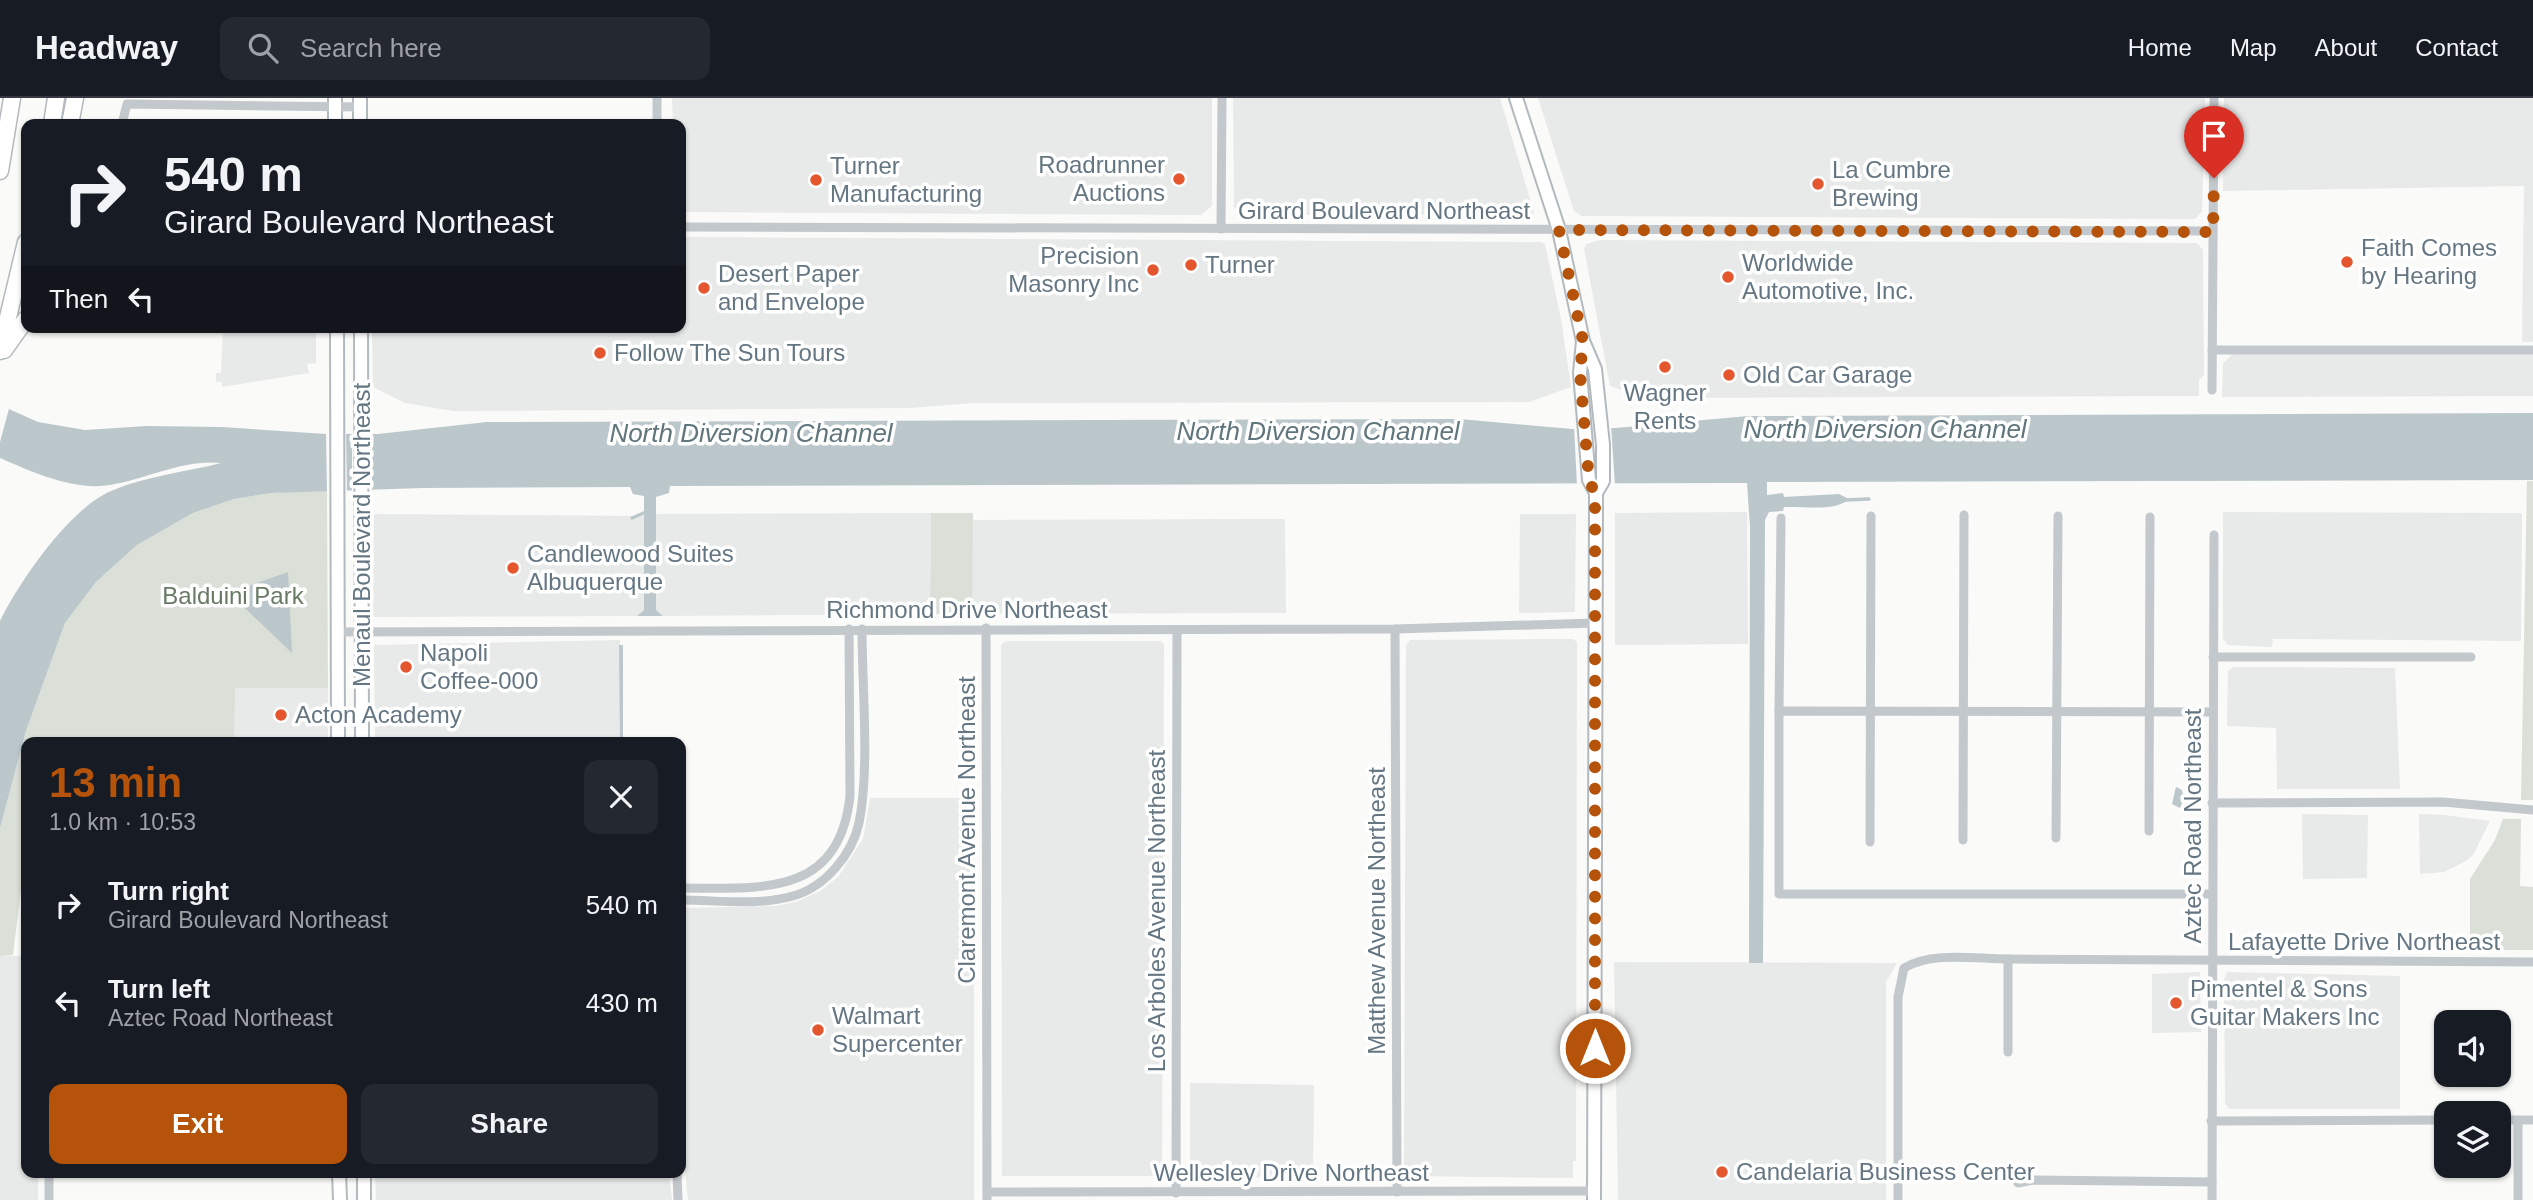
<!DOCTYPE html>
<meta charset="utf-8">
<style>
:root{--surface:#171b24;--page:#242831;--text:#f1f3f6;--muted:#9ea1a6;--line:#363941;--accent:#b45309}
body{margin:0;font-family:Arial,sans-serif;background:var(--page);color:var(--text);height:100vh;display:flex;flex-direction:column;font-size:26px;white-space:nowrap}
*{box-sizing:border-box;margin:0}
p{font-size:23px;color:var(--muted)}
.icon{flex:none;width:38px;height:38px;fill:none;stroke:currentColor;stroke-width:2;stroke-linecap:round;stroke-linejoin:round}
.map{position:relative;flex:1;overflow:hidden}
.side{position:absolute;left:21px;top:639px;width:665px;height:441px;display:flex;flex-direction:column;background:var(--surface);border-radius:14px;box-shadow:0 2px 5px #0004}
.side>*{flex:none}
.guide{position:absolute;left:21px;top:21px;width:665px;height:214px;border-radius:14px;box-shadow:0 2px 5px #0004;background:#171b24;color:var(--text);overflow:hidden}
.tools{position:absolute;left:2434px;top:912px;display:grid;gap:14px}
.tools a{display:grid;place-items:center;width:77px;height:77px;border-radius:14px;background:var(--surface);box-shadow:0 2px 5px #0004;font-size:35px}
.pin{position:absolute;display:grid;place-items:center;width:60px;height:60px;color:#fff;margin:-72px -30px;border-radius:50% 50% 50% 0;rotate:-45deg;box-shadow:0 0 7px #0007}
.pin .icon{rotate:45deg}
.me{position:absolute;width:77px;margin:-38px;rotate:0deg;stroke-linejoin:round;filter:drop-shadow(0 0 5px #0008)}
.turn{display:flex;align-items:center;gap:24px;height:147px;padding:0 28px;font-size:32px}
.turn .icon{width:91px;height:91px;stroke-width:2.5}
.turn b{display:block;font-size:49px;line-height:60px}
.then{display:flex;align-items:center;height:66px;padding:0 28px;background:#0003;gap:14px;font-size:26px}
.round{display:grid;place-items:center;flex:none;width:74px;height:74px;border-radius:14px;background:var(--page)}
.summary{display:flex;align-items:center;justify-content:space-between;height:119px;padding:0 28px}
h1{font-size:42px;font-weight:700;line-height:52px;color:var(--accent)}
.button{display:flex;gap:14px;margin-top:auto;padding:14px 28px}
.button a{flex:1;height:80px;border-radius:14px;background:var(--accent);color:#fff;font-size:28px;font-weight:700;line-height:80px;text-align:center}
.button a+a{background:var(--page);color:var(--text)}
ul{padding:0;list-style:none}
li{display:flex;align-items:center;gap:21px;height:98px;padding:0 28px}
li div{flex:1}
li b{display:block;font-size:26px}
li em{font-style:normal}
header{display:flex;align-items:center;gap:42px;box-sizing:border-box;height:98px;padding:0 35px;background:var(--surface);border-bottom:2px solid var(--line)}
header strong{font-size:33px}
nav{display:flex;gap:38px;margin-inline-start:auto;font-size:24px}
.search{width:490px;height:63px;background:var(--page);display:flex;align-items:center;gap:18px;box-sizing:border-box;padding:0 24px;border-radius:14px;color:var(--muted);font-size:26px}
.map>svg:first-child{display:block}
</style>
<header>
<strong>Headway</strong>
<div class="search"><svg class="icon" aria-label="search" viewBox="0 0 24 24"><circle cx="10" cy="10" r="6"/><path d="M15 15l6 6"/></svg>Search here</div>
<nav><a>Home</a><a>Map</a><a>About</a><a>Contact</a></nav>
</header>
<div class="map">
<svg width="2533" height="1102" viewBox="0 0 2533 1102">
<rect width="100%" height="100%" fill="#fafaf8"/>
<g fill="#e8e9e9">
<path d="M672 0H1212V108L1201 117 681 114V26H673Z"/>
<path d="M1233 0H1500L1534 114 1530 117H1240L1234 109Z"/>
<path d="M1538 0H2205L2202 114 2195 121 1582 118 1574 113Z"/>
<path d="M2224 0H2533V244H2522L2524 88 2223 93Z"/>
<path d="M317 22 323 26H142L143 23Z"/>
<path d="M681 139 1541 144 1545 146 1561 221 1571 289 1529 304 974 305 910 310 453 313 405 305 373 289 372 229H681Z"/>
<path d="M1600 142 2197 145 2203 152 2204 277 2199 282V298L1647 300 1610 288 1584 151 1586 146Z"/>
<path d="M223 229H316V265L307 266 309 275 222 289V284H216V275H221Z"/>
<path d="M2235 254 2533 256V298L2222 299 2223 265Z"/>
<path d="M1747 414 1748 546 1615 547V415Z"/>
<path d="M2223 414 2522 415 2521 543 2273 541 2272 549 2228 547 2223 541Z"/>
<path d="M931 415 930 511 921 513V516L663 518 656 512V416Z"/>
<path d="M374 416 644 418V512L637 518 373 519Z"/>
<path d="M1520 416H1576L1575 514 1519 515Z"/>
<path d="M1285 421 1286 515 972 516V422Z"/>
<path d="M620 542V644L375 643 374 547Z"/>
<path d="M1410 542 1573 541 1577 544 1576 1063H1573V1080L1404 1078 1406 548Z"/>
<path d="M1006 543H1160L1164 546 1162 1069 1157 1078H1002L1001 552V547Z"/>
<path d="M2233 569 2395 570 2400 691H2277L2276 630 2227 628 2228 573Z"/>
<rect x="234" y="590" width="94" height="54"/>
<path d="M870 700H974V1102H688L685 1072 681 1060V810L774 808 796 804 820 793 838 779 863 741Z"/>
<path d="M2302 716 2368 717 2367 780 2303 781Z"/>
<path d="M2419 716 2444 717 2490 723 2473 757 2466 763 2444 774 2420 776Z"/>
<path d="M0 858H26V1074L38 1075V1102H0Z"/>
<path d="M1614 864 1897 865 1886 884V1102H1618Z"/>
<path d="M2200 874 2201 934 2152 935V876Z"/>
<path d="M2227 874 2400 878V1011H2229L2225 1005 2224 882Z"/>
<path d="M1190 985 1314 987 1313 1079 1194 1080 1190 1074Z"/>
<path d="M375 1075H669L672 1102H376Z"/>
</g>
<g fill="#dadfd7">
<path d="M2527 383H2533V702H2521Z"/>
<path d="M327 392 328 590H235L234 644H26V789L21 791 13 857 0 858V730L26 633 65 525 96 484 137 447 193 415 234 401 271 395Z"/>
<path d="M931 415H973L972 516H921L923 512 930 511Z"/>
<path d="M2503 721H2521L2520 788 2533 789V852H2470V781L2495 742Z"/>
</g>
<g fill="#bbc7cb">
<path d="M0 307 38 324 85 332 147 328 222 329 326 336H378L487 324 1460 321 1572 331 1616 330 1748 318 2533 315V382L1767 384V397L1783 395 1784 399 1839 396 1849 401C1836 414 1802 408 1784 409L1783 413 1769 414 1765 422 1763 865H1749L1750 429 1747 385 670 388 669 395 656 399V512L663 518H637L644 512V398L633 396 630 389 423 390 271 395 234 401 193 415 137 447 96 484 65 525 26 633 0 730V523C19 484 70 410 111 393 146 378 186 374 221 365 184 361 146 381 110 387 74 393 32 374 0 360Z"/>
<path d="M288 474 292 555 229 495Z"/>
<path d="M619 547H623V644H620Z"/>
<path d="M2176 689 2182 692 2184 701 2180 710 2172 706Z"/>
</g>
<g fill="#fafaf8">
<path d="M0 303 10 307 0 344Z"/>
<path d="M1574 327H1611L1615 388H1577Z"/>
<path d="M326 333H346L347 395 327 396Z"/>
<rect x="352" y="333" width="20" height="62"/>
</g>
<g fill="none" stroke-linecap="round" stroke-linejoin="round">
<g stroke="#bbc7cb" stroke-width="3.5">
<path d="M1846 402 1869 401"/>
<path d="M632 420 646 414"/>
</g>
<g stroke="#b3babf" stroke-width="16">
<g id="secondary">
<path d="M335 0V26"/>
<path d="M1516 0 1559 132 1583 243 1595 271 1603 347V383L1596 395"/>
<path d="M360 26V0"/>
<path d="M337 229 338 644"/>
<path d="M361 229 362 644"/>
<path d="M1583 243 1580 275 1589 382 1596 395 1594 1102"/>
<path d="M339 1074 340 1102"/>
<path d="M364 1074V1102"/>
</g>
</g>
<g stroke="#b4b9bd" stroke-width="19">
<g id="highway">
<path d="M52 26 56 0"/>
<path d="M70 26 75 0"/>
<path d="M0 73 12 0"/>
<path d="M4 252 26 221"/>
<path d="M0 253 26 144"/>
</g>
</g>
<g stroke="#c3c8cc" stroke-width="9">
<path d="M657 0V26"/>
<path d="M122 26 127 6 360 9"/>
<path d="M681 129 2213 133"/>
<path d="M1221 131 1222 0"/>
<path d="M2212 252H2533"/>
<path d="M2212 292 2214 0"/>
<path d="M986 530 987 1102"/>
<path d="M1395 531 1397 1094"/>
<path d="M339 534 1395 531 1595 525"/>
<path d="M2213 559H2471"/>
<path d="M1779 613 1781 420"/>
<path d="M2212 705 2443 704 2533 712"/>
<path d="M2149 733 2150 419"/>
<path d="M2056 740 2058 418"/>
<path d="M1963 742 1964 417"/>
<path d="M1870 744 1871 418"/>
<path d="M681 790C760 790 839 800 850 698L849 531"/>
<path d="M2212 796H1779V613L2213 614"/>
<path d="M681 802C717 802 758 808 793 798 825 789 852 757 859 725 870 671 862 589 862 531"/>
<path d="M2008 954V861"/>
<path d="M2499 1022H2533"/>
<path d="M2211 1023 2446 1022"/>
<path d="M677 1074 678 1102"/>
<path d="M2018 1085 2033 1082 2212 1084"/>
<path d="M987 1094 1594 1093"/>
<path d="M1176 1095 1177 532"/>
<path d="M49 1102V1074"/>
<path d="M1898 1102V899L1904 870C1932 853 1976 861 2008 861L2533 864"/>
<path d="M2212 1102 2214 437"/>
<path d="M2518 1102V1022"/>
</g>
<use href="#secondary" stroke="#fff" stroke-width="12"/>
<use href="#highway" stroke="#fff" stroke-width="16"/>
</g>
<g fill="none" stroke-linecap="round" stroke-linejoin="round">
<path stroke="#b45309" stroke-width="12" stroke-dasharray="0 21.6" d="M1595 950V396L1589 382 1580 275 1583 243 1559 132 2213 134 2214 80"/>
</g>
<g fill="#e4572e" stroke="#fff" stroke-width="2.5">
<circle cx="1179" cy="81" r="7"/>
<circle cx="816" cy="82" r="7"/>
<circle cx="1818" cy="86" r="7"/>
<circle cx="2347" cy="164" r="7"/>
<circle cx="1191" cy="167" r="7"/>
<circle cx="1153" cy="172" r="7"/>
<circle cx="1728" cy="179" r="7"/>
<circle cx="704" cy="190" r="7"/>
<circle cx="600" cy="255" r="7"/>
<circle cx="1665" cy="269" r="7"/>
<circle cx="1729" cy="277" r="7"/>
<circle cx="513" cy="470" r="7"/>
<circle cx="406" cy="569" r="7"/>
<circle cx="281" cy="617" r="7"/>
<circle cx="2176" cy="905" r="7"/>
<circle cx="818" cy="932" r="7"/>
<circle cx="1722" cy="1074" r="7"/>
</g>
<g text-anchor="middle" stroke-width="7" stroke-linejoin="round" paint-order="stroke">
<g font-size="24" fill="#657683" stroke="#fff" text-anchor="start">
<text x="1165" y="75" text-anchor="end">Roadrunner<tspan x="1165" dy="28">Auctions</tspan></text>
<text x="830" y="76">Turner<tspan x="830" dy="28">Manufacturing</tspan></text>
<text x="1832" y="80">La Cumbre<tspan x="1832" dy="28">Brewing</tspan></text>
<text x="2361" y="158">Faith Comes<tspan x="2361" dy="28">by Hearing</tspan></text>
<text x="1139" y="166" text-anchor="end">Precision<tspan x="1139" dy="28">Masonry Inc</tspan></text>
<text x="1742" y="173">Worldwide<tspan x="1742" dy="28">Automotive, Inc.</tspan></text>
<text x="1205" y="175">Turner</text>
<text x="718" y="184">Desert Paper<tspan x="718" dy="28">and Envelope</tspan></text>
<text x="614" y="263">Follow The Sun Tours</text>
<text x="1743" y="285">Old Car Garage</text>
<text x="1665" y="303" text-anchor="middle">Wagner<tspan x="1665" dy="28">Rents</tspan></text>
<text x="527" y="464">Candlewood Suites<tspan x="527" dy="28">Albuquerque</tspan></text>
<text x="420" y="563">Napoli<tspan x="420" dy="28">Coffee-000</tspan></text>
<text x="295" y="625">Acton Academy</text>
<text x="2190" y="899">Pimentel &amp; Sons<tspan x="2190" dy="28">Guitar Makers Inc</tspan></text>
<text x="832" y="926">Walmart<tspan x="832" dy="28">Supercenter</tspan></text>
<text x="1736" y="1082">Candelaria Business Center</text>
</g>
<g font-size="24" fill="#657683" stroke="#fff">
<text x="1384" y="121">Girard Boulevard Northeast</text>
<text transform="translate(362 437) rotate(-90)" y="8">Menaul Boulevard Northeast</text>
<text x="967" y="520">Richmond Drive Northeast</text>
<text transform="translate(2193 728) rotate(-90)" y="8">Aztec Road Northeast</text>
<text transform="translate(967 732) rotate(-90)" y="8">Claremont Avenue Northeast</text>
<text transform="translate(1157 813) rotate(-90)" y="8">Los Arboles Avenue Northeast</text>
<text transform="translate(1377 813) rotate(-90)" y="8">Matthew Avenue Northeast</text>
<text x="2364" y="852">Lafayette Drive Northeast</text>
<text x="1291" y="1083">Wellesley Drive Northeast</text>
</g>
<g font-size="24" fill="#687a64" stroke="#fff">
<text x="233" y="506">Balduini Park</text>
</g>
<g font-size="26" font-style="italic" fill="#60757c" stroke="#fff">
<text x="1885" y="340">North Diversion Channel</text>
<text x="1318" y="342">North Diversion Channel</text>
<text x="751" y="344">North Diversion Channel</text>
</g>
</g>
</svg>
<div class="tools">
<a><svg class="icon" aria-label="sound" viewBox="0 0 24 24"><path d="M4 9h4l5-4v14l-5-4H4zM17 9q2 3 0 6"/></svg></a>
<a><svg class="icon" aria-label="layers" viewBox="0 0 24 24"><path d="M12 4l9 5-9 5-9-5zM3 14l9 5 9-5"/></svg></a>
</div>
<div class="pin" style="left:2214px;top:80px;background:#d93025"><svg class="icon" aria-label="arrive" viewBox="0 0 24 24"><path d="M6 21V4h12l-3 4 3 4H6"/></svg></div>
<svg class="me" style="left:1595px;top:950px" viewBox="-20 -20 40 40"><circle r="17" fill="#b45309" stroke="#fff" stroke-width="3"/><path d="M0-11L8 9 0 5-8 9z" fill="#fff"/></svg>
<div class="guide">
<div class="turn"><svg class="icon" aria-label="right" viewBox="0 0 24 24"><path d="M7 20v-9h11M14 6l5 5-5 5"/></svg><div><b>540 m</b>Girard Boulevard Northeast</div></div>
<div class="then">Then<svg class="icon" aria-label="left" viewBox="0 0 24 24"><path d="M17 20v-9H6M10 6l-5 5 5 5"/></svg></div>
</div>
<section class="side">
<div class="summary"><div><h1>13 min</h1><p>1.0 km · 10:53</p></div><a class="round"><svg class="icon" aria-label="close" viewBox="0 0 24 24"><path d="M6 6l12 12M18 6L6 18"/></svg></a></div>
<ul>
<li><svg class="icon" aria-label="right" viewBox="0 0 24 24"><path d="M7 20v-9h11M14 6l5 5-5 5"/></svg><div><b>Turn right</b><p>Girard Boulevard Northeast</p></div><em>540 m</em></li>
<li><svg class="icon" aria-label="left" viewBox="0 0 24 24"><path d="M17 20v-9H6M10 6l-5 5 5 5"/></svg><div><b>Turn left</b><p>Aztec Road Northeast</p></div><em>430 m</em></li>
</ul>
<div class="button"><a>Exit</a><a>Share</a></div>
</section>
</div>
